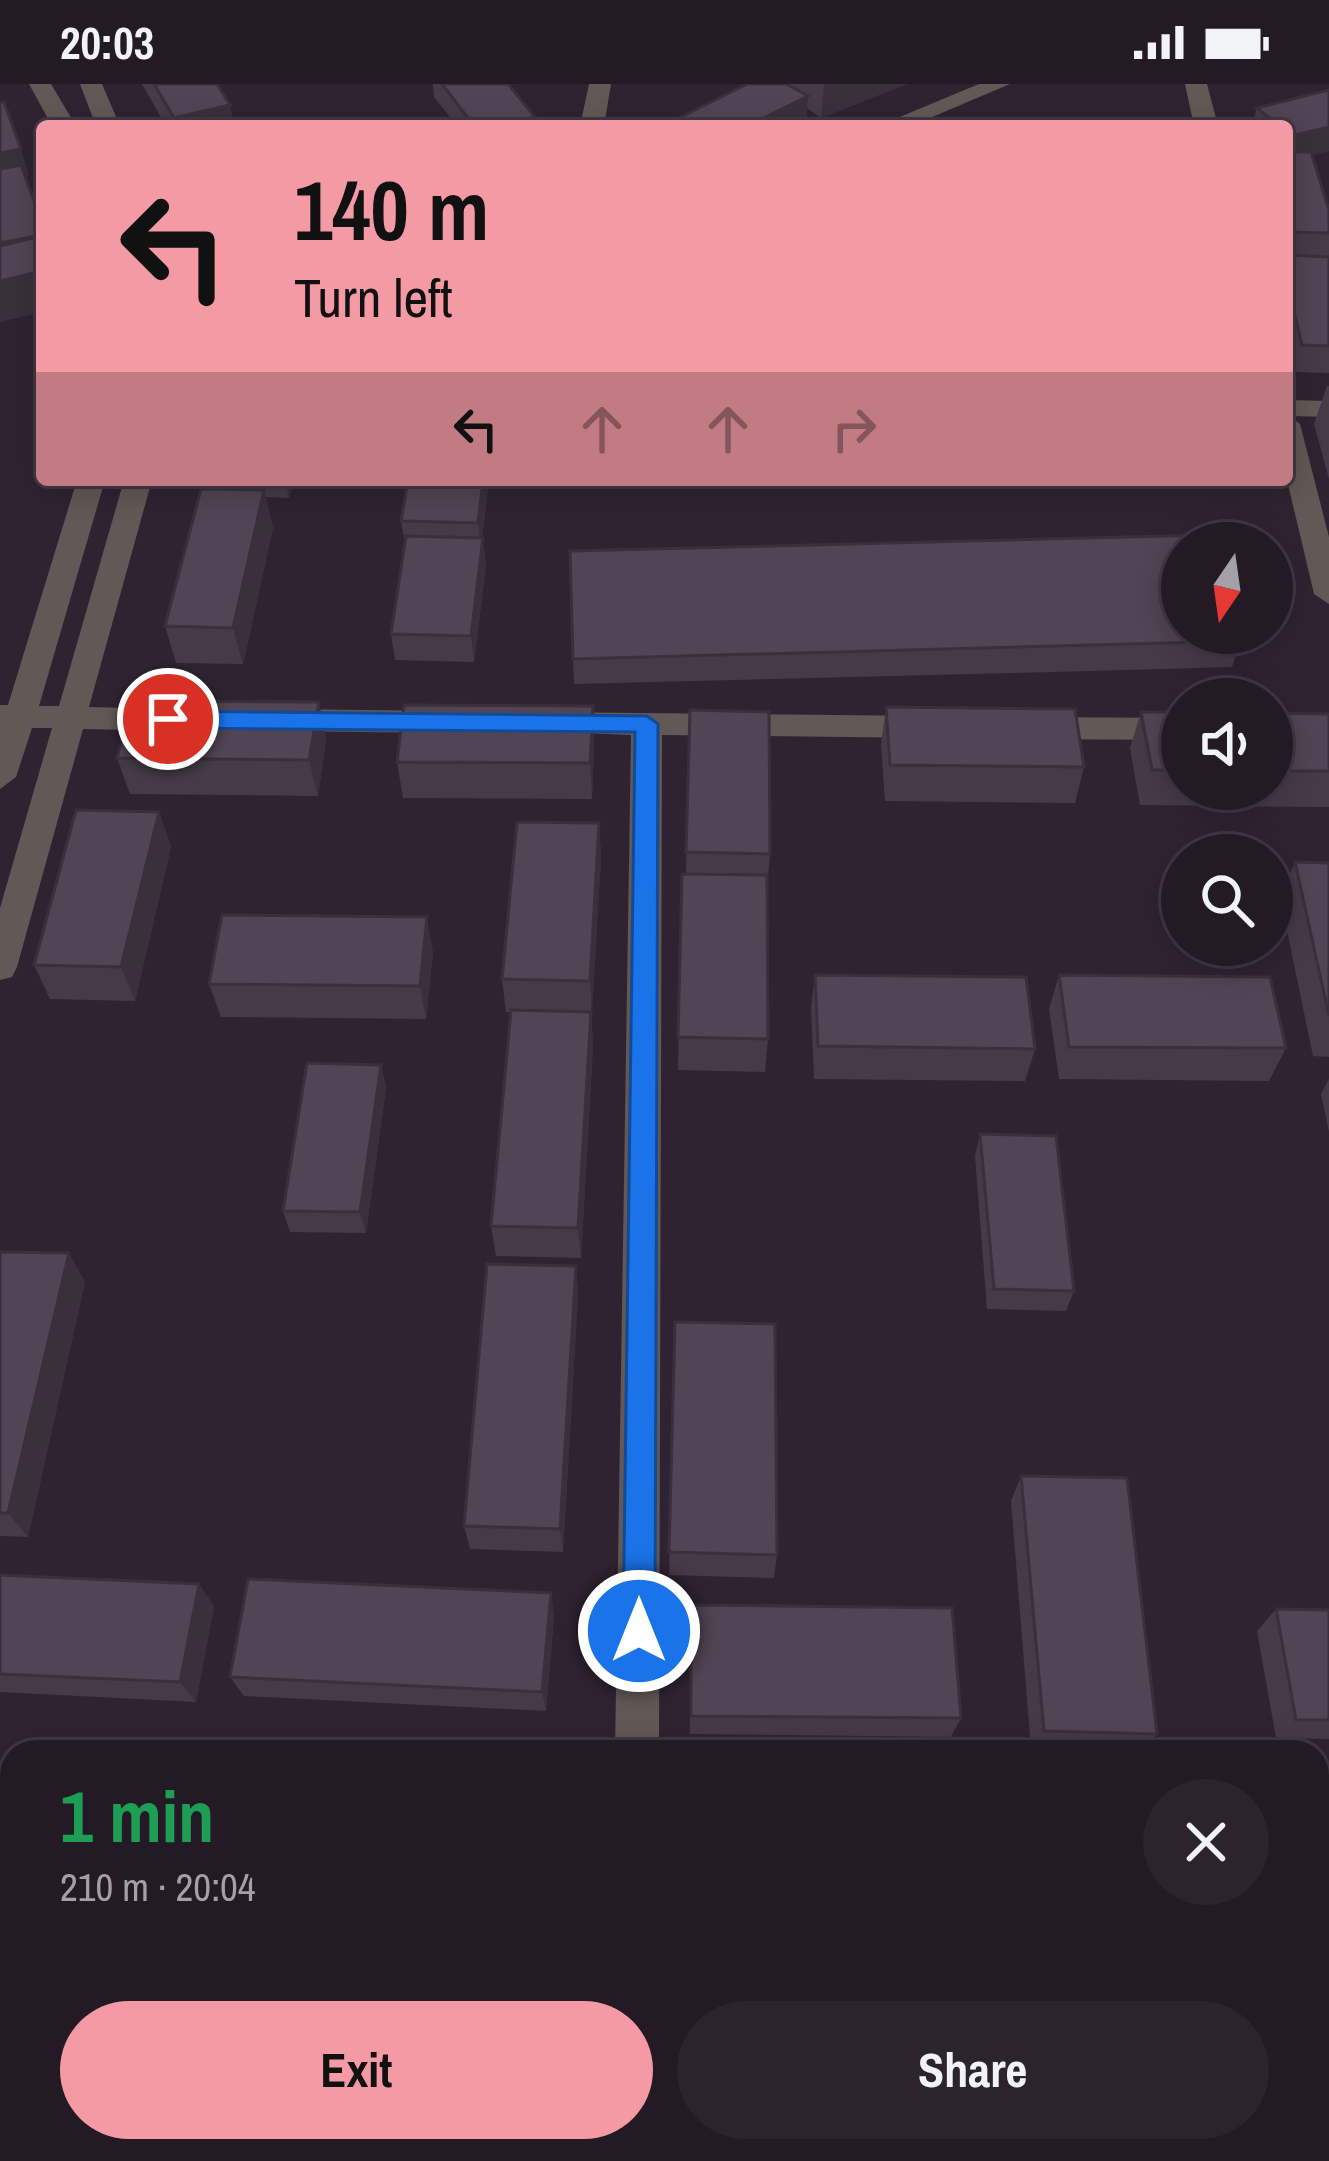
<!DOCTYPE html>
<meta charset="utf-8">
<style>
:root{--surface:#231a26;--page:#2b232e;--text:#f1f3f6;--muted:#a3a1a7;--line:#403843;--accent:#f49aa4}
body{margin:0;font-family:"Archivo Narrow",sans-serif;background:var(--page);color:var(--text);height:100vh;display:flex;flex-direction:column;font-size:45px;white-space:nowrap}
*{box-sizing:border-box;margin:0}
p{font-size:39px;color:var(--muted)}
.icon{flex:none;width:66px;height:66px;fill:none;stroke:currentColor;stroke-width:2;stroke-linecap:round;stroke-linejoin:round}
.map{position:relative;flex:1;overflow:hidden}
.details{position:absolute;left:0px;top:1656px;width:1329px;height:423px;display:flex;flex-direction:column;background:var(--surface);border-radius:36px 36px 0 0;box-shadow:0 6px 30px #0003,0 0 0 3px var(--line)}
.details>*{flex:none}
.top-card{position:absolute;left:36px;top:36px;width:1257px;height:366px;border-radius:12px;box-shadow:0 6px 30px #0003,0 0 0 3px var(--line);background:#f49aa4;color:#111;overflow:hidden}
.needle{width:78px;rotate:193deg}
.controls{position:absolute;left:1161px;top:438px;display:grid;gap:24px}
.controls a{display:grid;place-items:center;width:132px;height:132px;border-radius:50%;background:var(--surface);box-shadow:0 6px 30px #0003,0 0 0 3px var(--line);font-size:60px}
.pin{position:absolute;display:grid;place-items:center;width:102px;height:102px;color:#fff;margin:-51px;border:6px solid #fff;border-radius:50%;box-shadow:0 3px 12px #0007}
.me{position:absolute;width:132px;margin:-66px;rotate:0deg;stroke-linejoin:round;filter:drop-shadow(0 0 9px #0008)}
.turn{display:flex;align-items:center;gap:42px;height:252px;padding:0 60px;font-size:54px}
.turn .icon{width:156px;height:156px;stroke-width:2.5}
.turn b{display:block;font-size:84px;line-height:102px}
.lanes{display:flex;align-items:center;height:114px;padding:0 60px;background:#0003;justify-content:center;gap:60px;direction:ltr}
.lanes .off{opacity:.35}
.round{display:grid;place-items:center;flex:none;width:126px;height:126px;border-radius:63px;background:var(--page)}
.headline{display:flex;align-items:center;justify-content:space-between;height:204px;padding:0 60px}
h1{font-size:72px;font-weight:800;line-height:90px;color:#1e9e55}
.primary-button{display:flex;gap:24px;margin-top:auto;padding:24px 60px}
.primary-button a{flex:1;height:138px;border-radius:72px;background:var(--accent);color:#111;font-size:48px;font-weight:800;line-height:138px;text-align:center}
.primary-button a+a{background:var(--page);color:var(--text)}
.status{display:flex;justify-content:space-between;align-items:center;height:84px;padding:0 60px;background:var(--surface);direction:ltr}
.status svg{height:33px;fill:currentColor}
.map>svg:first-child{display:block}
</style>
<div class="status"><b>20:03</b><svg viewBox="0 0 49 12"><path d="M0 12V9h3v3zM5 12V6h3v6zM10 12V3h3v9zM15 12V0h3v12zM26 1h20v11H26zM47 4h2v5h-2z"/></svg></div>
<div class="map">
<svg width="1329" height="2077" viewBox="0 0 1329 2077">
<rect width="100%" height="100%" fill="#2f2332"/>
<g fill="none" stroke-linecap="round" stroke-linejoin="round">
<g fill="#625855" fill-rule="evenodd">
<path d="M29 0H51L76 42H52Z"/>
<path d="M80 0H102L120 42H96Z"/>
<path d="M589 0H611L604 42H580Z"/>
<path d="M979 0H1010L911 42H878Z"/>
<path d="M1185 0H1207L1218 42H1194Z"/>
<path d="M1329 12V26L1269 42H1231Z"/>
<path d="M1287 316 1329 317V333L1290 332 1300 340 1329 453V520L1314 510 1287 396Z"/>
<path d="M77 396H105L39 622H59L124 396H152L89 623 176 625 191 636 176 647 83 645 17 883 12 893 0 896V824L52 644H32L16 693 0 705V621H8Z"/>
<path d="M274 625 452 627 467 638 452 649 274 647 259 636Z"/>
<path d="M544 628 932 632 947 643 932 654 662 651 659 1668H615L631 651 533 647 529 639 533 631Z"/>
<path d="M1029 633 1182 634V656L1029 655 1014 644Z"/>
<rect x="0" y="1707" width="12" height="44"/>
<rect x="1317" y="1741" width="12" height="46"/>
<path d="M0 1784 12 1785V1831L0 1830Z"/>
<path d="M1317 1819 1329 1820V1866L1317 1865Z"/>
<path d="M618 2067H668L667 2077H617Z"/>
</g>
</g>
<g fill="#463a48">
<path d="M142 0H217L230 21 233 39 240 42H166Z"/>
<path d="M433 0H508L535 33 536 42H457L434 13Z"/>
<path d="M788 0H907L821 34 807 24 806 42Z"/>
<path d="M1329 6V67L1312 71 1329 126V289L1294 288 1287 259V42H1252L1257 24Z"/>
<path d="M1327 302H1329V395L1314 340Z"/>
<path d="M229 396H294L289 414 266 413 273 444 243 580 176 579 165 542 231 405Z"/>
<path d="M489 396 482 454 486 480 474 578 395 576 391 550 405 460 401 437Z"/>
<path d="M1241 557 1232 583 1013 589 574 600 573 575Z"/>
<path d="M593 622 594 658 592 715 403 714 397 678Z"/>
<path d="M886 623 1084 683 1075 719 885 717 881 660Z"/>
<path d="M690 626 770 770 767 805 768 955 765 988 678 986 682 790H686Z"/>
<path d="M1141 628H1182V705H1272V629L1329 630V723L1140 721 1130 664Z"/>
<path d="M326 655 318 712 130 710 117 674Z"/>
<path d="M159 728 171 763 135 917 50 915 34 881Z"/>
<path d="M599 739 601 775 591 930 593 961 581 1174 496 1172 491 1142 510 928H506L502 895Z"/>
<path d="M1295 778 1329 779V973L1313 972 1280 813Z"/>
<path d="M433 868 426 935 221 933 209 900Z"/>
<path d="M815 891 1035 965 1025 997 814 995 811 924Z"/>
<path d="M1059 891 1286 964 1269 997 1059 995 1049 925Z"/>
<path d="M381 981 386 1004 366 1149 290 1148 283 1127Z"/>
<path d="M1329 995V1048L1321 1010Z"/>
<path d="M980 1050 1074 1207 1066 1227 987 1225 975 1072Z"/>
<path d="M0 1168 85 1198 28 1453 0 1452Z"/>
<path d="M576 1182 578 1211 563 1468 470 1465 464 1442Z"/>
<path d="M675 1238 777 1471 774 1494 669 1491Z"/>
<path d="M1021 1392 1157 1650 1142 1668 1031 1665 1011 1417Z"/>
<path d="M0 1491 214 1522 196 1618 0 1608Z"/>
<path d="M1276 1525 1329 1526V1655L1276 1654 1257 1547Z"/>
<path d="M554 1531 546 1627 244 1612 230 1593Z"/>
<path d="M690 1542 961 1634 951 1653 690 1650Z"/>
<path d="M1176 2067H1295L1272 2072Z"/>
</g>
<g fill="#39303b">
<path d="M824 0H907L821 34Z"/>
<path d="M808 12 806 42H748Z"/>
<path d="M230 21 234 42H176L174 34Z"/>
<path d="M535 33 536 42H496Z"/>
<path d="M1329 43V67L1287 78V66L1291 52Z"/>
<path d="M21 65 29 91 0 97V69Z"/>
<path d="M42 187V228L0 238V197Z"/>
<path d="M285 396H294L289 414Z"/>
<path d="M483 396H489L481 465 478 439Z"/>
<path d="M264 406 273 444 243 580 233 544Z"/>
<path d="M483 454 486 480 474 578 471 552Z"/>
<path d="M319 618 326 655 318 712 309 676Z"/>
<path d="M593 622 594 658 592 715 590 679Z"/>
<path d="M159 728 171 763 135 917 121 883Z"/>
<path d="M599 739 601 775 592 930 590 897Z"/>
<path d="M427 833 433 868 426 935 420 902Z"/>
<path d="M591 928 593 961 581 1174 578 1144Z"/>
<path d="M381 981 386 1004 366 1149 360 1128Z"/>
<path d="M69 1169 85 1198 28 1453 8 1429Z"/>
<path d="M576 1182 578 1211 563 1468 560 1445Z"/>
<path d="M199 1500 214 1522 196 1618 180 1598Z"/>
<path d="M551 1509 554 1531 546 1627 542 1608Z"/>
</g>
<g fill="#514454" stroke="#39303b" stroke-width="3">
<path d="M154 0H217L230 21 174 34Z"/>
<path d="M442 0H508L535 33 496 42H474Z"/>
<path d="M747 0H786L808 12 748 42H663Z"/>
<path d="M1329 6V43L1291 52 1287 49V42H1279L1257 24Z"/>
<path d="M4 18 21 65 0 69V19Z"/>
<path d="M1287 68H1311L1329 126V149L1287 148Z"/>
<path d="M21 81 42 139V151L0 159V85Z"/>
<path d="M36 153 42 167V187L0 197V162Z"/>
<path d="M1287 171 1329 173V262L1302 261 1287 197Z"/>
<path d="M408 396H483L478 439 401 437Z"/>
<path d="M201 405 264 406 233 544 165 542Z"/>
<path d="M1207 451 1210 459H1182V549H1239L1241 557 573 575 570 467Z"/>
<path d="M406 452 483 454 471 552 391 550Z"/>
<path d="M131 617 319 618 309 676 117 674Z"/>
<path d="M404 621 593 622 590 679 397 678Z"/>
<path d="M886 623 1075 625 1084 683 890 681Z"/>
<path d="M690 626 769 628 770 770 686 768Z"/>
<path d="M1141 628H1182V686H1152Z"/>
<path d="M1272 629 1329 630V687H1272Z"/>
<path d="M76 726 159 728 121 883 34 881Z"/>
<path d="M517 738 599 739 590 897 502 895Z"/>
<path d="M1295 778 1329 779V932Z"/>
<path d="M682 790 767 791 768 955 678 953Z"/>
<path d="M222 831 427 833 420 902 209 900Z"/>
<path d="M815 891 1026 893 1035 965 818 962Z"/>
<path d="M1059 891 1270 893 1286 964 1069 963Z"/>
<path d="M511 926 591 928 578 1144 491 1142Z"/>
<path d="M307 979 381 981 360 1128 283 1127Z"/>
<path d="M980 1050 1056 1052 1074 1207 994 1205Z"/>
<path d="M0 1168 69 1169 8 1429H0Z"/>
<path d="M487 1180 576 1182 560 1445 464 1442Z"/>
<path d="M675 1238 775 1240 777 1471 669 1468Z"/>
<path d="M1021 1392 1127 1394 1157 1650 1044 1647Z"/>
<path d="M0 1491 199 1500 180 1598 0 1590Z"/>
<path d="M248 1495 551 1509 542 1608 230 1593Z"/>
<path d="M691 1521 952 1524 961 1634 691 1632Z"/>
<path d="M1276 1525 1329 1526V1636H1296Z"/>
<rect x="710" y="2067" width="115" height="10"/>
</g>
<path fill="#1a73e8" stroke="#114b97" stroke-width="3" d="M168 627 647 632 658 640 655 1547 651 1558 639 1563 628 1558 623 1547 635 648 168 644 156 635Z"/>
</svg>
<div class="controls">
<a><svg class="needle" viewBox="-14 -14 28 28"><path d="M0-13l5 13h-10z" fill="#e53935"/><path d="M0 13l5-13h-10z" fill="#a3a1a7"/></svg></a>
<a><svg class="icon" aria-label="sound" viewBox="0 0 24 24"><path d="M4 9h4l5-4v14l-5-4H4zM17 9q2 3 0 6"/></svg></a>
<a><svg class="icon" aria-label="search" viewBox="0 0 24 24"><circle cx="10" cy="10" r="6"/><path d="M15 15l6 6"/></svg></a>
</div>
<div class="pin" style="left:168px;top:635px;background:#d93025"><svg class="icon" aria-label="arrive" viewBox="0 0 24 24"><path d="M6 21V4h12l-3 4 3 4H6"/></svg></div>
<svg class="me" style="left:639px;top:1547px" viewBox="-20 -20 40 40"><circle r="17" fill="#1a73e8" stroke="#fff" stroke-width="3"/><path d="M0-11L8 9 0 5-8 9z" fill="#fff"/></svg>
<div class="top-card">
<div class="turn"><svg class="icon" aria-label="left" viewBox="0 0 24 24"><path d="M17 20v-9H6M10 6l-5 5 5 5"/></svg><div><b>140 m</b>Turn left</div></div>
<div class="lanes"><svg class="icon" aria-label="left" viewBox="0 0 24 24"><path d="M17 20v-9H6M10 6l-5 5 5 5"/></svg><svg class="icon off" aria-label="ahead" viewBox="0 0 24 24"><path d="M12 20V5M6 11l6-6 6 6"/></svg><svg class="icon off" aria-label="ahead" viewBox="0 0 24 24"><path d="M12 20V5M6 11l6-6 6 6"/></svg><svg class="icon off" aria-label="right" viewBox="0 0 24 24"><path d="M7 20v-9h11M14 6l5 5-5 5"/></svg></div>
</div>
<section class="details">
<div class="headline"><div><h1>1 min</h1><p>210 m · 20:04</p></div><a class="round"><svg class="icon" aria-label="close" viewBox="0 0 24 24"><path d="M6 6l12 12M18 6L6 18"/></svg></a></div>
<div class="primary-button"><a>Exit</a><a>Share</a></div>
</section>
</div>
